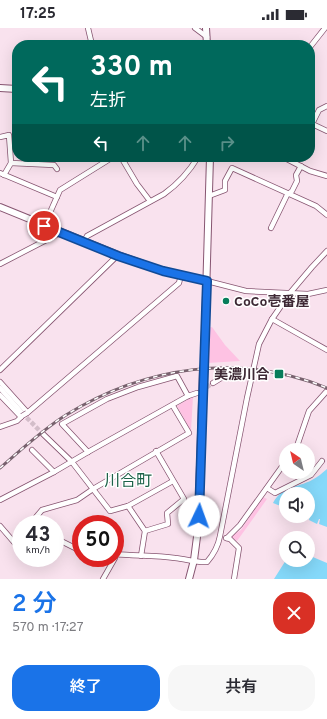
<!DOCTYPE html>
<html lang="ja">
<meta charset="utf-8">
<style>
:root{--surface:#fff;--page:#f7f7f7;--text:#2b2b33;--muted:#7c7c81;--accent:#1a73e8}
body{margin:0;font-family:Overpass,"Noto Sans JP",sans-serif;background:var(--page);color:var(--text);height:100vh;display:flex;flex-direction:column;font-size:15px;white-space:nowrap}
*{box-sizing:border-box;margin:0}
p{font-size:13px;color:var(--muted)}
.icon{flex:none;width:22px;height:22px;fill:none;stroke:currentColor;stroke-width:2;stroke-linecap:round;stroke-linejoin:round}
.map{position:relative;height:551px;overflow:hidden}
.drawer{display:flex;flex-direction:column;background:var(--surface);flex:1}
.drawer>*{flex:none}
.hud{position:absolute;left:12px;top:12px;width:303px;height:122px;border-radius:16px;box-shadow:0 4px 16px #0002;background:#00695c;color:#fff;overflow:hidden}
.needle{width:26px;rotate:325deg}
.controls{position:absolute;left:279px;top:415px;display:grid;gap:8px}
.controls a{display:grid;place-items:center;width:36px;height:36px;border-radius:50%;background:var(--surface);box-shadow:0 4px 16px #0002;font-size:20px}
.speed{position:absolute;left:12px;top:487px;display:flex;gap:8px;font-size:20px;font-weight:700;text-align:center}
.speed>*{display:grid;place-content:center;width:52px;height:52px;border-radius:50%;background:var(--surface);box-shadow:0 4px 16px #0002;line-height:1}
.speed small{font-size:10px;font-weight:400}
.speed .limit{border:6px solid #d22;background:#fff;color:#111}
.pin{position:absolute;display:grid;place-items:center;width:34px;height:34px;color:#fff;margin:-17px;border:2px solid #fff;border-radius:50%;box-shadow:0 1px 4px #0007}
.me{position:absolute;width:44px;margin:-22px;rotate:3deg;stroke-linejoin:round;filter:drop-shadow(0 0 3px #0008)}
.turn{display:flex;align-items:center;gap:14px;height:84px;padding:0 12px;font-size:18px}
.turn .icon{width:52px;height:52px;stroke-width:2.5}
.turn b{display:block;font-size:28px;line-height:34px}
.lanes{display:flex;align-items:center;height:38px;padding:0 12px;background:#0003;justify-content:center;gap:20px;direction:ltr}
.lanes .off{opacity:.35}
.round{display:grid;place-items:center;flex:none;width:42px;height:42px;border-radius:16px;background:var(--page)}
.overview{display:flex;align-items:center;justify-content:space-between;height:68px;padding:0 12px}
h1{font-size:24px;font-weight:600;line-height:30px;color:var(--accent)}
.button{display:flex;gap:8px;margin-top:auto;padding:8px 12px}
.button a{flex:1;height:46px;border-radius:16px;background:var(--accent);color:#fff;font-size:16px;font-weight:600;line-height:46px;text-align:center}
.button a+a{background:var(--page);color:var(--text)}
.status{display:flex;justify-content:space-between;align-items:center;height:28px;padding:0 20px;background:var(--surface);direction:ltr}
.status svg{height:11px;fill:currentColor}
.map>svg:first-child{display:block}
</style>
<div class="status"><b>17:25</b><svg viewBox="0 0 49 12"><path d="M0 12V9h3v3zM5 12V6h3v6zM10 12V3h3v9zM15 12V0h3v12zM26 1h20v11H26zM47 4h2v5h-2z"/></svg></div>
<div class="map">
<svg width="327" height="551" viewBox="0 0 327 551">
<rect width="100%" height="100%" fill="#f9e2ee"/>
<g fill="#fec2e3">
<path d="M212 299 225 317 240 333 207 335 208 300Z"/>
<path d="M193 368 191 403 177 378Z"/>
<path d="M263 469 267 471 237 513 230 509 241 502Z"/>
</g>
<g fill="#85d9fa">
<path d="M327 441V499L319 496 320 491H319L317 496 309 492 310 487 307 492 299 488H308V466H286V474L283 479 273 475C282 458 297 460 312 452 318 449 322 445 327 441Z"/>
<path d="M308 527 327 535V551H274L286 532H308Z"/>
</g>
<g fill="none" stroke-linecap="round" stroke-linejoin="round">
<g stroke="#d3bdc9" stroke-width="4.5" stroke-dasharray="4.5 2" stroke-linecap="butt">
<path d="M201 363 213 355"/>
<path d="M22 385 43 406"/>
</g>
<g stroke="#875571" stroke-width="6">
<g id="street">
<path d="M88 0 92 17"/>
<path d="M195 0 207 9"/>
<path d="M310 19 325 0"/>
<path d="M310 95 327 103"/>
<path d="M312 96 319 82 327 78"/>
<path d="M0 109 9 107 11 135 4 147"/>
<path d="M121 129 137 156 150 173"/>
<path d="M283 129 310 143 327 148"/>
<path d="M11 135 54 137 57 141"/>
<path d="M0 145 57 169"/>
<path d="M209 168 225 162V153L232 140 316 178 327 187"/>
<path d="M44 198 60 162 113 129"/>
<path d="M271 200 287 167 292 163 297 153 296 147 301 138"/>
<path d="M84 214 87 208 164 166C178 156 189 144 198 129"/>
<path d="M0 236 56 207 58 203"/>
<path d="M207 253 246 263 308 266 327 262"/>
<path d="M272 291 327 322"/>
<path d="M0 342 118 227"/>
<path d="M0 354 27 384"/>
<path d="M213 355 231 344 252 346"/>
<path d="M0 360 22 385"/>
<path d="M0 367 21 389"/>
<path d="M27 385 179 255 181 247"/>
<path d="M0 399 17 393 22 388"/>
<path d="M43 406 72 434 110 483 128 478 145 503 141 528"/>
<path d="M32 422 54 444"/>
<path d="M294 422 297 418 309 383 326 364"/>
<path d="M88 424 62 396 107 371 138 359 177 348 188 368"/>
<path d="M267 460 275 465 311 447 322 433"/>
<path d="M0 472 54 444 88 424 188 368 197 365"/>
<path d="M128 478 173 453"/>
<path d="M32 496 31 495 42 482 77 472 93 461 189 405 173 378"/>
<path d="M0 498 19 520 21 518"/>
<path d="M145 503 168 496 167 485 184 471 156 423"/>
<path d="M55 510 81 523"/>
<path d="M226 510 230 511 239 520 234 551"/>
<path d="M227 510 240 497 286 433"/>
<path d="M115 526C135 528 155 527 175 530 186 531 197 535 207 534 214 526 218 519 220 508L247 370 259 316 272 291 290 265 312 239 327 223"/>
<path d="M103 551 115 530"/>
</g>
</g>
<g stroke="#875571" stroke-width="8">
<g id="secondary">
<path d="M206 0 207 17"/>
<path d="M0 60 17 61"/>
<path d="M0 179 118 227 163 243 207 253"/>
<path d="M204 337 210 129"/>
<path d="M189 551 194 532 198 501 203 342"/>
</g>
</g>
<use href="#street" stroke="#fff" stroke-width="4.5"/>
<use href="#secondary" stroke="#fff" stroke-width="6"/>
<g stroke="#78626e" stroke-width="3">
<path id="rail" d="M0 440C21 422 42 402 66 387 145 338 240 324 327 360"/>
</g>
<use href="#rail" stroke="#fff" stroke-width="1.5" stroke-dasharray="4.5" stroke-linecap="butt"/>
<g stroke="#875571" stroke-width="6" stroke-linecap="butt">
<path id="street-bridge" d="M22 388 27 385"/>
</g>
<g stroke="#875571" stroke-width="8" stroke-linecap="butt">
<path id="secondary-bridge" d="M203 342 204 337"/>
</g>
<use href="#street-bridge" stroke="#fff" stroke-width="4.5"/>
<use href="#secondary-bridge" stroke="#fff" stroke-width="6"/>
</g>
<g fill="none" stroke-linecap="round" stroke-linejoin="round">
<g stroke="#114b97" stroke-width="10">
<path id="route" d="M44 198 118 228 163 243 207 253 199 488"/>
</g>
<use href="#route" stroke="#1a73e8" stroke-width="7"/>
</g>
<g fill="#077d5a" stroke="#fff" stroke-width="1.5">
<circle cx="226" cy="273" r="4"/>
<rect x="274" y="341" width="10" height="10" rx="2"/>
</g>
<g text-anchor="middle" stroke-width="3" stroke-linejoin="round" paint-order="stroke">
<g font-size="14" font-weight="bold" fill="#3d2834" stroke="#fff" text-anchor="start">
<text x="234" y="278">CoCo壱番屋</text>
<text x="270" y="351" text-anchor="end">美濃川合</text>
</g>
<g font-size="16" fill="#1d6249" stroke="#fff">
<text x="128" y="458">川合町</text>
</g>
</g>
</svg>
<div class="controls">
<a><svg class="needle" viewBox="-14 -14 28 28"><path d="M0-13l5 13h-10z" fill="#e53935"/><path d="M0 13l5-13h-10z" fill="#7c7c81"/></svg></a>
<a><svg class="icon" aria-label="sound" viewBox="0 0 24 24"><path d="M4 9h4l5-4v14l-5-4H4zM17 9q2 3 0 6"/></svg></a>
<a><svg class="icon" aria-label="search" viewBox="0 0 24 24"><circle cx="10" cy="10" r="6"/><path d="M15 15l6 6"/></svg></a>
</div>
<div class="speed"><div>43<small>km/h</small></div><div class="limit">50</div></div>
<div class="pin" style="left:44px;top:198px;background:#d93025"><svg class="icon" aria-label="arrive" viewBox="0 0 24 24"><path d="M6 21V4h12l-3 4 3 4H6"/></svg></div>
<svg class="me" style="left:199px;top:488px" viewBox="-20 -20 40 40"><circle r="19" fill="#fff"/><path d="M0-13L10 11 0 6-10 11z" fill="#1a73e8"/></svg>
<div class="hud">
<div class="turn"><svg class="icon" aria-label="left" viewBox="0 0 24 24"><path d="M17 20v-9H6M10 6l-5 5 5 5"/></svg><div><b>330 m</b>左折</div></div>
<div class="lanes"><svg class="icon" aria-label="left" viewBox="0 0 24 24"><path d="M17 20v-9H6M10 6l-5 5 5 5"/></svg><svg class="icon off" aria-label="ahead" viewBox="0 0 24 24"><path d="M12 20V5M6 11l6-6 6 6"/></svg><svg class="icon off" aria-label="ahead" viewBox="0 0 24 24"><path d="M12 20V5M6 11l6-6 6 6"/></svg><svg class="icon off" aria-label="right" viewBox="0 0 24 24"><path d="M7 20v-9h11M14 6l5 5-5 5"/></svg></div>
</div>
</div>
<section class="drawer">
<div class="overview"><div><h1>2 分</h1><p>570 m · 17:27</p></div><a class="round" style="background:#d93025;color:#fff"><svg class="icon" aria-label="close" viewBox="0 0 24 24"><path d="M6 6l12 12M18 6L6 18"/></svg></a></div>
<div class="button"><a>終了</a><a>共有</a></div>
</section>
